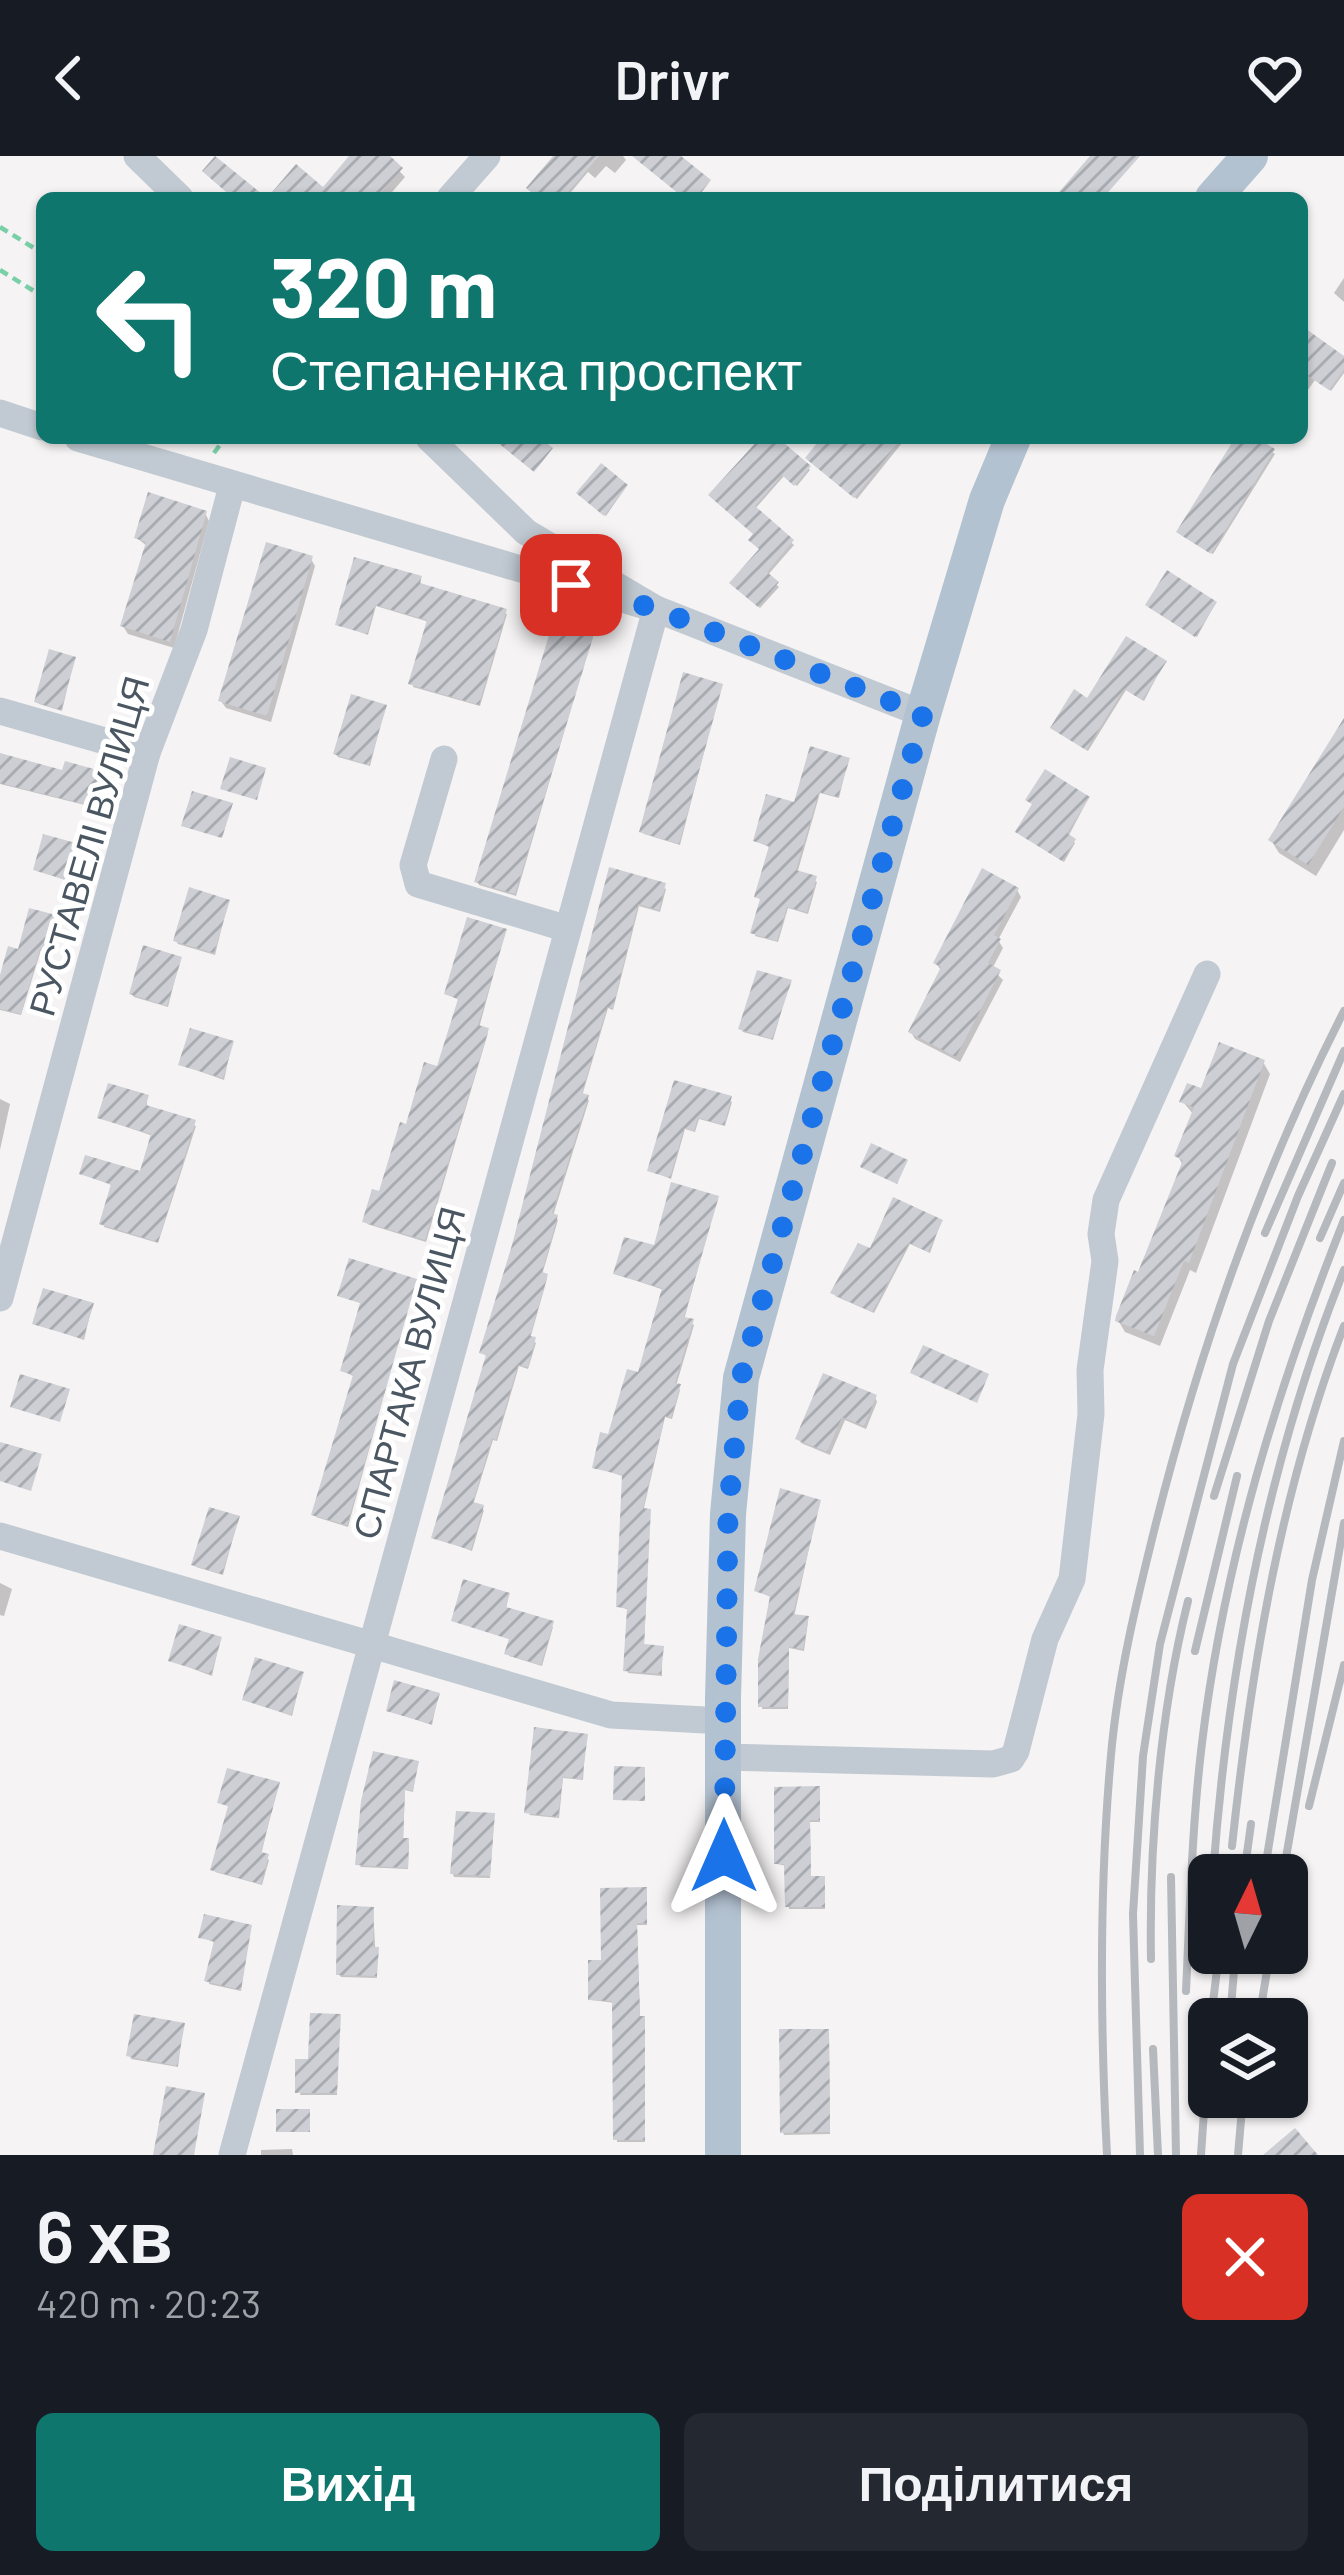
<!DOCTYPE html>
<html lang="uk">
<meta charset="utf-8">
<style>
:root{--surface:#171b24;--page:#242831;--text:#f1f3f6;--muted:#9ea1a6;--accent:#0f766e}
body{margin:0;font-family:Barlow,sans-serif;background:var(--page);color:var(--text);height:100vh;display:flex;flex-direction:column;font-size:45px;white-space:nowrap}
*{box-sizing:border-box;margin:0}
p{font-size:39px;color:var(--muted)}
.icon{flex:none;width:66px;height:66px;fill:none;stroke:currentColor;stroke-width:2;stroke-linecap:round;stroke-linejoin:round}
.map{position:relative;height:1999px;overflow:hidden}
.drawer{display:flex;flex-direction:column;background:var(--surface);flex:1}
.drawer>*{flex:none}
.guide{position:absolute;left:36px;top:36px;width:1272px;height:252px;border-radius:18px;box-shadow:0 3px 9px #0004;background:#0f766e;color:#fff;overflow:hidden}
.needle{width:78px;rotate:5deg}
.buttons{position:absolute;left:1188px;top:1698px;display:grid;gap:24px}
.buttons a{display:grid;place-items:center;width:120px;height:120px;border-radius:18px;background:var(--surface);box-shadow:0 3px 9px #0004;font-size:60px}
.pin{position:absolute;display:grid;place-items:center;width:102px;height:102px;color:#fff;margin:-51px;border-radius:24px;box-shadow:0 6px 18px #0006}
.me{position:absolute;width:132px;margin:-66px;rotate:0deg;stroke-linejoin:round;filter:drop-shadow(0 0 9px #0008)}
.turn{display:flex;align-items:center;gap:42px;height:252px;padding:0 36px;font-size:54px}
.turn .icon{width:156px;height:156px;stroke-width:2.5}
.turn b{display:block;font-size:84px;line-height:102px}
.round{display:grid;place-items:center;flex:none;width:126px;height:126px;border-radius:18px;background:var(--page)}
.head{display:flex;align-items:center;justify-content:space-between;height:204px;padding:0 36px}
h1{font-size:72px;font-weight:600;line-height:90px}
.action{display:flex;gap:24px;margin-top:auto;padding:24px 36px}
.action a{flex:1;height:138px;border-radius:18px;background:var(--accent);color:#fff;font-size:48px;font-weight:600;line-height:138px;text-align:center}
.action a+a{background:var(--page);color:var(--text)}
header{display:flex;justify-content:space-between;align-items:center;height:156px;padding:0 36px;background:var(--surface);font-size:54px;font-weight:600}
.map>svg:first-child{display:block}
</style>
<header><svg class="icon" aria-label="back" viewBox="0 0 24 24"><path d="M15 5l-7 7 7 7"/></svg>Drivr<svg class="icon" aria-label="heart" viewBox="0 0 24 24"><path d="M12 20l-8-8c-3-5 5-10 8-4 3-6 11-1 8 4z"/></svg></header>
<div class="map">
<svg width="1344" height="1999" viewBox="0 0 1344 1999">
<defs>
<pattern id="building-hatch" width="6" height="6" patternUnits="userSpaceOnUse" patternTransform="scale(3)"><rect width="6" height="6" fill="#cdcfd5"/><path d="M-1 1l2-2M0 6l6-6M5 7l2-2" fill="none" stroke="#a8abb0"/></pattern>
</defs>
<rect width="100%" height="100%" fill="#f5f3f3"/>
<g fill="#0003">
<path d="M353 0H385L405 21 387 42 364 24 350 42H271L323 35Z"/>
<path d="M557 0H623L626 4 615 17 606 10 595 22 588 16 566 42H539Z"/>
<path d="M1344 122V146L1334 137Z"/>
<path d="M1302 181 1344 203V217L1331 235 1315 224 1302 242Z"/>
<path d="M764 282H773L810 314 797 330 784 320 754 354 794 389 767 420 779 431 760 452 734 430 762 394 756 379 713 342Z"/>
<path d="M825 282H906L857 343 810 305Z"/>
<path d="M1239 282H1251L1275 298 1213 398 1181 379Z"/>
<path d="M626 331 606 360 581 340Z"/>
<path d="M205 357 209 365 174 492 128 478 123 470 148 391 137 382Z"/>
<path d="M311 403 315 410 271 566 226 552 221 545Z"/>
<path d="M420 423 421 431 507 458 480 550 413 531 429 466 376 450 368 479 338 468Z"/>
<path d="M1215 448 1197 481 1150 452Z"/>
<path d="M592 480 516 740 479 729 478 726Z"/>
<path d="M74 503 62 555 39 548 37 546Z"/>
<path d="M1164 507 1144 545 1126 534 1088 595 1055 574 1088 546Z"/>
<path d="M721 530 680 689 644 678 642 675Z"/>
<path d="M385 551 370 610 338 601 336 598Z"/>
<path d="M1344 567V674L1316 720 1279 697 1271 684Z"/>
<path d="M0 600 64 618H99L93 651 0 628Z"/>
<path d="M848 604 839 642 820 637 797 718 817 726 808 758 788 752 778 786 755 780 763 745 757 741 771 692 756 685Z"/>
<path d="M1088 643 1068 681 1075 687 1064 706 1020 678Z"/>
<path d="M81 692 74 727 36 714Z"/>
<path d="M612 715 666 733 660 756 639 750 613 854 608 852 582 940 589 944 553 1060 558 1064 542 1119 547 1123 530 1183 536 1187 528 1213 519 1210 497 1285 493 1284 473 1349 484 1354 472 1395 434 1381 488 1201 482 1197 515 1090Z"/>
<path d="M1017 734 1021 741 998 784 1003 792 992 813 1003 824 960 906 915 883 911 876 942 816 936 807Z"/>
<path d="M228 746 215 799 178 788 176 785Z"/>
<path d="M58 763 51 797 41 794 21 859 0 854V819Z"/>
<path d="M505 776 479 872 488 877 426 1086 367 1068 408 972 439 914 461 845 447 838Z"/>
<path d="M180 803 168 851 134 841 132 838Z"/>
<path d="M790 826 773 884 743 876 741 873Z"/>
<path d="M232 887 224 924 182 909Z"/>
<path d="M1263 906 1270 918 1196 1117 1190 1114 1160 1190 1125 1176 1118 1164 1183 1010 1178 1000 1194 959 1183 946Z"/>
<path d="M676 928 732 946 725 970 699 963 695 976 685 973 671 1023 650 1014Z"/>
<path d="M147 941V953L196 970 158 1087 104 1071 114 1030 82 1018H142L153 980 100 962Z"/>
<path d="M0 943 10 948 0 994Z"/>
<path d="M717 1042 684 1164 694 1169 676 1230 680 1234 672 1263 665 1261 643 1356 650 1359 644 1491 662 1492V1520L628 1517 630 1454 619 1451 625 1321 596 1311 640 1220 664 1134 616 1118 656 1093Z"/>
<path d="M941 1066 930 1097 910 1088 874 1157 835 1140 871 1096Z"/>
<path d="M415 1125 348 1371 316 1361 355 1221 343 1215 363 1148 341 1139Z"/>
<path d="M92 1150 84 1184 35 1167Z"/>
<path d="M875 1241 877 1246 866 1273 845 1264 830 1299 801 1287 799 1283Z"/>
<path d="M819 1346 794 1461 808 1466 804 1495 789 1492 788 1553H762L773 1442 757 1435Z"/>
<path d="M238 1363 223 1419 196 1411 195 1409Z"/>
<path d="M0 1427 12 1433 4 1460 0 1459Z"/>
<path d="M508 1440 506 1454 553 1471 542 1510 509 1500 512 1484 454 1465Z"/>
<path d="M220 1484 212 1520 172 1505Z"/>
<path d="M302 1519 292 1560 245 1544Z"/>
<path d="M438 1540 432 1569 389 1555Z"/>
<path d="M586 1581 583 1624 563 1622 559 1662 529 1659Z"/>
<path d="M417 1608 413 1636 405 1634 403 1685 409 1688 408 1713 360 1711Z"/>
<path d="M278 1628 261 1699 269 1704 262 1729 215 1716 231 1652 221 1646Z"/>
<path d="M820 1636V1666H810L811 1723 825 1726V1753H789L787 1710 777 1708Z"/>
<path d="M494 1663 490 1722 454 1721 453 1718Z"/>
<path d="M647 1737V1769H637L640 1863 645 1866V1986H617L615 1847 591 1844 604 1807Z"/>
<path d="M373 1754 377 1822 341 1821 339 1818Z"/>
<path d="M250 1772 241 1835 209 1828 216 1787 201 1781Z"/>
<path d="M339 1861 337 1939H300L310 1906Z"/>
<path d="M183 1870 178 1911 131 1903 130 1900Z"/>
<path d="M829 1879 830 1978 784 1979 783 1976Z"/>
<path d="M292 1993 293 1999H261V1994Z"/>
</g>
<g fill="url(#building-hatch)">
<path d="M215 0 267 42 296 8 323 31 349 0H390L403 12 376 42H233L202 15Z"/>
<path d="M553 0H599L563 42H538L526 32Z"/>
<path d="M632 0H681L711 24 697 42H684Z"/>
<path d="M1090 0H1140L1103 42H1054Z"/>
<path d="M1302 170 1344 200V214L1329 234 1302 216Z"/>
<path d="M492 282H540L553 292 534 316Z"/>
<path d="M760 282H778L811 310 794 330 782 319 755 350 794 384 767 416 779 426 758 451 729 427 759 393 748 384 753 378 708 339Z"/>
<path d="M821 282H902L854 342 805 302Z"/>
<path d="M1235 282H1257L1275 293 1211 398 1176 376Z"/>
<path d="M601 307 628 329 604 360 576 337Z"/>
<path d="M148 336 207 355 170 486 120 470 146 386 134 382Z"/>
<path d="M266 386 313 400 267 560 218 545Z"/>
<path d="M354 401 422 420 420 427 507 453 479 549 408 528 427 464 375 449 367 478 335 469Z"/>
<path d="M1167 414 1217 446 1195 481 1145 449Z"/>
<path d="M553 466 594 478 515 738 474 726Z"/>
<path d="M1126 480 1167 505 1142 544 1124 533 1086 594 1050 572 1074 533 1087 542Z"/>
<path d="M49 493 76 501 61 554 34 546Z"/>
<path d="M683 516 723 528 679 688 639 676Z"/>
<path d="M351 538 387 549 369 609 333 598Z"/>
<path d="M1344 562V651L1308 709 1268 684Z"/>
<path d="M810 590 850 602 838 641 819 636 796 714 817 720 807 756 787 751 777 785 750 777 760 743 754 741 769 690 753 685 766 638 794 646Z"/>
<path d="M0 597 62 614 65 605 101 615 92 650 0 627Z"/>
<path d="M230 601 266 612 257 644 220 633Z"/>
<path d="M1045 613 1090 641 1067 677 1076 683 1062 705 1015 676 1032 648 1025 644Z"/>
<path d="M192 635 233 647 222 682 181 670Z"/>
<path d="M43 678 83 689 73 726 33 714Z"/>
<path d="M609 711 666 727 659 754 638 748 613 852 607 851 582 937 589 939 552 1057 558 1059 542 1116 548 1118 530 1180 536 1181 528 1211 518 1209 496 1284 492 1282 473 1346 484 1349 471 1394 431 1382 486 1199 479 1197 512 1089Z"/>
<path d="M982 712 1019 732 994 779 1001 783 988 807 1001 814 956 901 908 876 941 811 933 807Z"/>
<path d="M189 731 230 744 214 797 173 785Z"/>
<path d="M29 752 60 760 50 795 40 793 21 858 0 853V819L8 790 18 793Z"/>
<path d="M467 761 507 773 478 869 489 872 425 1084 362 1066 372 1033 379 1035 400 966 406 968 424 906 437 910 458 843 444 838Z"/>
<path d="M143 789 182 801 167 850 129 838Z"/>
<path d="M757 814 792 824 772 883 738 873Z"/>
<path d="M190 872 234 885 223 922 178 909Z"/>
<path d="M1219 886 1265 904 1189 1107 1184 1105 1154 1180 1115 1165 1116 1160 1134 1114 1138 1116 1183 1004 1174 1000 1194 951 1179 946 1187 927 1201 932Z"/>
<path d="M674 924 732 940 724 969 698 962 694 975 684 972 670 1022 647 1015Z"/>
<path d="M108 927 149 939 146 949 196 964 158 1086 99 1068 111 1028 79 1018 85 999 140 1015 151 978 97 962Z"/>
<path d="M871 987 908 1004 897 1028 860 1011Z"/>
<path d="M671 1026 719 1040 684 1161 694 1163 675 1227 681 1228 671 1262 665 1260 643 1352 651 1353 644 1488 664 1490 661 1518 623 1515 627 1452 616 1451 622 1319 592 1312 600 1276 608 1278 627 1213 638 1216 662 1132 613 1118 624 1081 654 1089Z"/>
<path d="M893 1041 943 1064 928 1096 909 1087 872 1156 830 1137 858 1087 870 1092Z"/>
<path d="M349 1102 417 1123 347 1369 311 1359 353 1219 340 1215 360 1147 337 1140Z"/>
<path d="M43 1132 94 1147 83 1183 32 1168Z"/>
<path d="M923 1189 989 1218 977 1247 910 1217Z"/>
<path d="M823 1217 877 1239 864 1270 842 1261 827 1296 795 1283Z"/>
<path d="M20 1218 70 1233 60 1266 10 1251Z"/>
<path d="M0 1286 42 1298 31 1335 0 1325Z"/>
<path d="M780 1332 821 1344 793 1458 809 1460 803 1493 789 1491 788 1551H758V1503L770 1440 754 1435Z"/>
<path d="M209 1351 240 1360 222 1418 191 1409Z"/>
<path d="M463 1423 510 1437 506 1451 554 1465 541 1509 504 1498 509 1483 451 1465Z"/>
<path d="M179 1468 222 1481 211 1518 168 1505Z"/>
<path d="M255 1501 304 1516 291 1559 242 1544Z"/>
<path d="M394 1524 440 1537 431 1568 386 1555Z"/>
<path d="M534 1571 588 1578 582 1623 563 1621 558 1661 524 1657Z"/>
<path d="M373 1595 419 1605 413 1635 405 1633 403 1682H409L408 1712 355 1709 361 1645Z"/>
<path d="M614 1610 645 1611V1645L613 1644Z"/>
<path d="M227 1612 280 1626 261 1696 269 1698 261 1728 210 1714 228 1650 217 1647Z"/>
<path d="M820 1630V1664H810L811 1720H825V1751H785L784 1708H774V1631Z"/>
<path d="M456 1655 495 1657 490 1720 450 1718Z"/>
<path d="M647 1731V1767H637L640 1860H645V1984H613L612 1845 588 1844V1804H601L600 1732Z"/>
<path d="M337 1749 374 1751 373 1791H379L377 1820 336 1819Z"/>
<path d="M204 1758 252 1769 241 1834 204 1825 214 1785 198 1782Z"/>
<path d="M310 1857 341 1858 337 1937H295V1903H308Z"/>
<path d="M134 1858 185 1867 177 1910 126 1900Z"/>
<path d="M779 1873H829L830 1976 780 1977Z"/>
<path d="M166 1930 205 1937 194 1999H153Z"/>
<rect x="276" y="1953" width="34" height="23"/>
<path d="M1295 1972 1318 1999H1263Z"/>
</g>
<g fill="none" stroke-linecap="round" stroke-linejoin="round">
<g stroke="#7ad0a6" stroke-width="4.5" stroke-dasharray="9 6" stroke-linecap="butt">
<path d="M0 71 42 97"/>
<path d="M0 114 42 140"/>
<path d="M214 297 225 282"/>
</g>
<g stroke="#c1cad2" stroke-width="27">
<path d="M137 0 180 42"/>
<path d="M450 42 487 0"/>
<path d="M0 257 42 271"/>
<path d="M78 282 656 453 923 558"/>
<path d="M0 555 147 597"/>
<path d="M444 603 413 709 418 728 568 773"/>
<path d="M0 1142 147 597 194 474 232 330"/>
<path d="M0 1380 611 1559 724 1565"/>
<path d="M724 1601 993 1608 1011 1603 1016 1595 1045 1483 1072 1423 1091 1258 1090 1214 1105 1105 1101 1078 1106 1044 1207 818"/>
<path d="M232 1999 656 453 526 376 429 282"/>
</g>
<g stroke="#b3c2d1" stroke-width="36">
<path d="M1213 42 1250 0"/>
<path d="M723 1999V1542L728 1358 741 1222 923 558 987 344 1013 282"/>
</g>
<g stroke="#b5b8bd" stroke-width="8">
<path d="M1265 1077 1344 895"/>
<path d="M1320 1082 1344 1027"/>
<path d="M1214 1340 1269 1165 1332 1007"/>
<path d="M1195 1495 1237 1320"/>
<path d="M1309 1650 1344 1509"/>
<path d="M1232 1690C1251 1514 1280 1336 1344 1170"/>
<path d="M1213 1719C1228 1512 1267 1307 1344 1114"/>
<path d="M1244 1719 1251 1668"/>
<path d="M1264 1719 1312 1424 1344 1285"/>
<path d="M1283 1719 1344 1367"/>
<path d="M1171 1721 1176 1999"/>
<path d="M1151 1803C1149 1689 1160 1556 1188 1445"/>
<path d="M1186 1835C1190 1752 1192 1669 1202 1587 1224 1406 1277 1233 1344 1064"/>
<path d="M1211 1863 1219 1797"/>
<path d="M1230 1863 1235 1803"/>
<path d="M1259 1863 1270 1797"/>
<path d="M1153 1893 1158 1999"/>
<path d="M1107 1999C1100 1866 1099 1732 1111 1599 1118 1520 1137 1443 1156 1367 1201 1189 1261 1018 1344 855"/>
<path d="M1140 1999 1133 1758 1143 1600 1160 1488 1233 1208 1298 1040 1344 938"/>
<path d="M1201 1999 1209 1882"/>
<path d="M1238 1999 1243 1941"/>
</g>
</g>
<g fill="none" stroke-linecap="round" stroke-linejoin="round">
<path stroke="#1a73e8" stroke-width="21" stroke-dasharray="0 37.8" d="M571 429 656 453 923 558 741 1222 728 1358 724 1700"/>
</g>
<g text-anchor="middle" stroke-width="10" stroke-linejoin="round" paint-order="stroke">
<g font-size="36" fill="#4a5661" stroke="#fff">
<text transform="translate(89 690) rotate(-74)" y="13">РУСТАВЕЛІ ВУЛИЦЯ</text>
<text transform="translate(409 1217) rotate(-75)" y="13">СПАРТАКА ВУЛИЦЯ</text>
</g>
</g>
</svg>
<div class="buttons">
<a><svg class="needle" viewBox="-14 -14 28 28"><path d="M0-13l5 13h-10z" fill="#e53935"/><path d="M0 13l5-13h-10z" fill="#9ea1a6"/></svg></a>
<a><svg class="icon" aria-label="layers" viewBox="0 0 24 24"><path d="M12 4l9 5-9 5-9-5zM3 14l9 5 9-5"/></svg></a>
</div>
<div class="pin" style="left:571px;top:429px;background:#d93025"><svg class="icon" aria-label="arrive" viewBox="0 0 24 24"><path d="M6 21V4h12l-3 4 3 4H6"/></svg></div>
<svg class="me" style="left:724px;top:1700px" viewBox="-20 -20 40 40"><path d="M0-17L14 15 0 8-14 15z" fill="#1a73e8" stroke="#fff" stroke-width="4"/></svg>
<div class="guide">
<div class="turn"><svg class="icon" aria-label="left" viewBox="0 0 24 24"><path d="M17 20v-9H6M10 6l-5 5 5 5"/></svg><div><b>320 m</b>Степаненка проспект</div></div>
</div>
</div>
<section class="drawer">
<div class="head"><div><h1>6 хв</h1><p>420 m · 20:23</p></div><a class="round" style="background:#d93025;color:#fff"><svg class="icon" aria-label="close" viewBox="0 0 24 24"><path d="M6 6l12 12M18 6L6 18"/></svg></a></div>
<div class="action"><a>Вихід</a><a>Поділитися</a></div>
</section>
